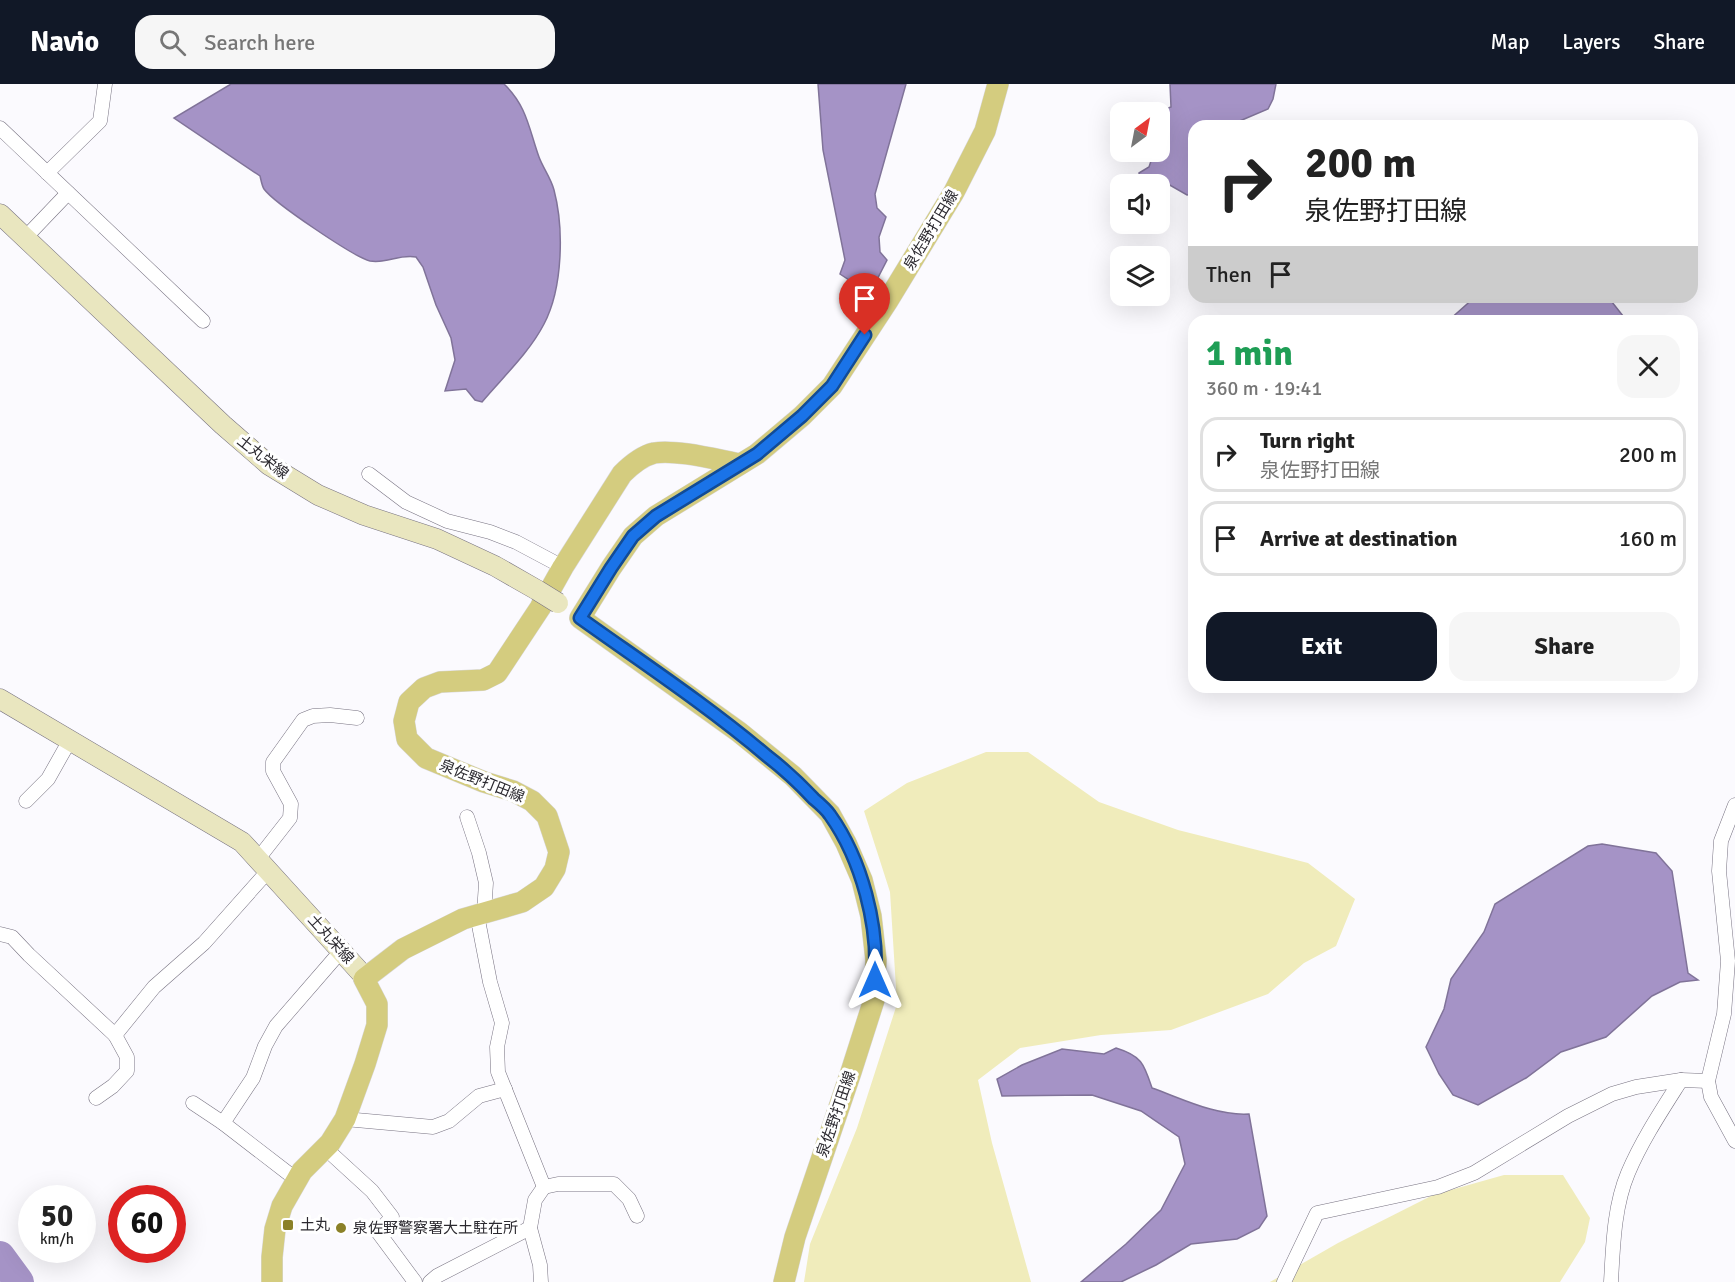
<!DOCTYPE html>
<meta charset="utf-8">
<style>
:root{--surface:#fff;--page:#f6f6f6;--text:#222;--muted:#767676;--line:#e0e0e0;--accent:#111827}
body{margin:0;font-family:Signika,"Noto Sans JP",sans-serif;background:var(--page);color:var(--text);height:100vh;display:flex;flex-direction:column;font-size:22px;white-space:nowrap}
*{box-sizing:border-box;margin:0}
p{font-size:20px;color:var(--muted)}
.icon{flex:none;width:33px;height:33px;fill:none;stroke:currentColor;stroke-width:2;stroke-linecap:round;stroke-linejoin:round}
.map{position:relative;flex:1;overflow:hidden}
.panel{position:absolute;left:1188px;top:231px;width:510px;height:378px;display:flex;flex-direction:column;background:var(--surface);border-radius:18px;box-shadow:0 6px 24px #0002}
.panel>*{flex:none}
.top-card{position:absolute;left:1188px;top:36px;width:510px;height:183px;border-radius:18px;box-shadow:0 6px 24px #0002;background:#fff;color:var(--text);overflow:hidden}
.needle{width:39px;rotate:32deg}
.tools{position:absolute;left:1110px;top:18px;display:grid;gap:12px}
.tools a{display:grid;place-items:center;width:60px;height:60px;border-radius:12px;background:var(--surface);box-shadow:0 6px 24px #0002;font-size:30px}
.speed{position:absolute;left:18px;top:1101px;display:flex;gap:12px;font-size:30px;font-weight:700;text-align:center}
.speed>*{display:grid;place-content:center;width:78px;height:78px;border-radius:50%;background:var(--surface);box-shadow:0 6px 24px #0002;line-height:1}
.speed small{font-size:15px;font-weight:400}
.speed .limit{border:9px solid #d22;background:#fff;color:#111}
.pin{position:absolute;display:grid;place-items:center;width:51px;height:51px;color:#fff;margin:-62px -26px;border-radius:50% 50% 50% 0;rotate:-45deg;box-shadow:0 0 6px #0007}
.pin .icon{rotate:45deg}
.me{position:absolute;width:66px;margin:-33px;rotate:0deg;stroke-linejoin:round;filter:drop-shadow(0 0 4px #0008)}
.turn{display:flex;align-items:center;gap:21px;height:126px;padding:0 18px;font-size:27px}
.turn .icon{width:78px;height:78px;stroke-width:2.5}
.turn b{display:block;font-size:42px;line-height:51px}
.then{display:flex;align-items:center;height:57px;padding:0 18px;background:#0003;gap:12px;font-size:22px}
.round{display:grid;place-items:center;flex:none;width:63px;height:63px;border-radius:18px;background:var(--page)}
.overview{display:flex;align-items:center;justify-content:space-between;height:102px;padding:0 18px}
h1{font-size:36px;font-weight:700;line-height:45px;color:#1e9e55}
.cta{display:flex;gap:12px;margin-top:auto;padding:12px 18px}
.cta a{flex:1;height:69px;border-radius:18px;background:var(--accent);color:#fff;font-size:24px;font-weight:700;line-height:69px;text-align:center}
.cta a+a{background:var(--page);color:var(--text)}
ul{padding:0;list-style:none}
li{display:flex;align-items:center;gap:18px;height:75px;margin:0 12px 9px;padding:0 6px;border:3px solid var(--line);border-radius:18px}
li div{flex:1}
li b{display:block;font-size:22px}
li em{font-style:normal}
header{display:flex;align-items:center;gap:36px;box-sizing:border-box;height:84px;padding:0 30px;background:var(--accent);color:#fff}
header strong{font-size:28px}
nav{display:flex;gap:33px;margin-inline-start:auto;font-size:21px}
.search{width:420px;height:54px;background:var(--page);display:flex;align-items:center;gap:15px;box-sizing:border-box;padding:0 21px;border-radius:18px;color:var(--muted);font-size:22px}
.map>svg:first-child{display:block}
</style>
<header>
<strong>Navio</strong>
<div class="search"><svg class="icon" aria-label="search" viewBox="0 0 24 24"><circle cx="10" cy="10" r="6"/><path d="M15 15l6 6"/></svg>Search here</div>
<nav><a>Map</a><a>Layers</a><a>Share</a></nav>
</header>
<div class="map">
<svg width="1735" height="1198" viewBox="0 0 1735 1198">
<rect width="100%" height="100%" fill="#fbfafe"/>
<g fill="#f0ecbb">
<path d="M986 668H1028L1099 718 1178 746 1308 779 1355 815 1336 862 1304 879 1268 910 1171 946 1101 951 1020 964 978 996 992 1059 1031 1198H804L810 1160 857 1044 897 920 890 808 864 727 907 699Z"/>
<path d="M1504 1091H1563L1590 1134 1585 1158 1560 1198H1270L1338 1159 1433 1111Z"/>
</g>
<g fill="#a593c6" stroke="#807399" stroke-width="1.5">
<path d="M231 0H504C527 22 529 45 539 73 543 84 551 94 554 106 564 144 563 204 544 240 529 269 503 293 482 318L475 316 466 305 445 307 455 276 451 254 436 221 423 183 416 173C398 170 387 180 370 177 354 173 274 119 264 105 262 102 261 96 260 92L174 34Z"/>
<path d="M818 0H906L875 110 877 124 886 133 879 153 880 168 887 176 867 215 861 218 854 214 852 198 840 190 845 176 823 66Z"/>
<path d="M1170 0H1276L1273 15 1268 25 1235 39 1232 42H1194V83L1190 89 1194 92V110L1187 111 1168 100 1140 97 1139 89 1149 83 1154 68H1160V27L1171 23Z"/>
<path d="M1475 213H1608L1627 237H1448Z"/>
<path d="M1602 760 1656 769 1672 787 1688 889 1698 896 1680 898 1652 912 1606 953 1561 968 1526 994 1478 1021 1453 1011 1439 990 1426 963 1444 925 1451 895 1484 848 1495 820 1588 762Z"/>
<path d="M1116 964C1142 972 1144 980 1152 1004 1183 1015 1216 1032 1249 1030L1267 1132 1259 1144 1237 1155 1191 1160 1156 1181 1121 1198H1081L1126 1160 1161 1126 1185 1080 1179 1053 1141 1027 1092 1011 1002 1012 997 995 1022 981 1062 965 1104 970Z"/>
</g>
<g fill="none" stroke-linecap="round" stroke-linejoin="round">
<path stroke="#a593c6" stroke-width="30" d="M0 1172 19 1198"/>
<g stroke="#787382" stroke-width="15">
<g id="minor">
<path d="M0 44 203 237"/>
<path d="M47 89 100 37 105 0"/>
<path d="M25 154 68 109"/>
<path d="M369 390 406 418 447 437 490 448 516 458 563 483"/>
<path d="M26 717 48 695 70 656"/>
<path d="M1735 721 1721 757 1719 787 1728 877 1724 930 1708 997 1711 1013 1735 1057"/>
<path d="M467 733 479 769 486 799 484 829"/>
<path d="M258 775 290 734 291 720 273 687V678L303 636 313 632 330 631 357 634"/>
<path d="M477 831 490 898 502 939 497 963 498 988 544 1103"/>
<path d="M0 850 12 853 29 871 115 951 154 903 204 859 269 786"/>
<path d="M96 1014 113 1002 127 987V973L115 951"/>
<path d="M193 1019 223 1039 297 1096"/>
<path d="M345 1035 433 1043 449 1037 479 1012 505 1005"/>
<path d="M223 1039 253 994 265 962 276 942 341 867"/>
<path d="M325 1064 372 1107 392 1133 378 1148 415 1198"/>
<path d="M430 1198 437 1192 530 1144"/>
<path d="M541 1198 540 1181 530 1144 535 1116 544 1103 558 1100H614L629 1115 637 1132"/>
<path d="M1284 1198 1317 1129 1438 1103 1474 1089 1568 1032 1612 1010 1636 1003 1681 996 1708 997"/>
<path d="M1611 1198C1613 1162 1614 1122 1628 1089 1642 1056 1662 1026 1681 996"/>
</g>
</g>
<g stroke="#787382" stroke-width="21">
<g id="secondary">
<path d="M0 130 223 341 269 381 318 411 364 431 437 455 495 482 537 506"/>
<path d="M0 615 242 758 362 890 364 895"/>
</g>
</g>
<g stroke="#d9d8da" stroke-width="22">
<g id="primary">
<path d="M272 1198V1173L275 1145 282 1122 302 1087 330 1059 345 1035 365 980 377 941V920L364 895 403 865 463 835 522 818 544 803 555 785 559 768 547 732 532 717 513 707 484 698 426 674 407 655 404 637 409 618 424 604 440 598 483 596 497 589 540 524 563 483 622 390C631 381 642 372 654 369 676 365 718 376 740 380"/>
<path d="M784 1198 795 1153 851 988 874 916 876 876 871 832 862 796 846 759 830 730 793 692 739 648 580 534 611 484 633 452 656 432 757 370 802 332 832 302 887 218 954 108 985 47 998 0"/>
</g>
</g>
<use href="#minor" stroke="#fff" stroke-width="14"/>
<use href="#secondary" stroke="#e9e6bf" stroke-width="20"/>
<use href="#primary" stroke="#d4cc7f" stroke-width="21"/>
<g stroke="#787382" stroke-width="21" stroke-linecap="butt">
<path id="secondary-bridge" d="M537 506 558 519"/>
</g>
<use href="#secondary-bridge" stroke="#e9e6bf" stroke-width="20"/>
</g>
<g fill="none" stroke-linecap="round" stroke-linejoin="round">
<g stroke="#114b97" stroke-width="15">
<path id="route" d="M865 251 832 302 802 332 757 370 656 432 633 452 611 484 580 534C643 579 708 622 767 672 784 685 799 699 814 715 820 720 826 725 830 731 862 776 879 842 875 896"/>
</g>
<use href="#route" stroke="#1a73e8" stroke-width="10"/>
</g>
<g fill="#8b8128" stroke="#fff" stroke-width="2">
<rect x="282" y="1135" width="12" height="12" rx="3"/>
<circle cx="341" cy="1144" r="6"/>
</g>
<g text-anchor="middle" stroke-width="6" stroke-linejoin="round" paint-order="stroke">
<g font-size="15" fill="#2b292f" stroke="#fff">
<text transform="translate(931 146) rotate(-59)" y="5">泉佐野打田線</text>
<text transform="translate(263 373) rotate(38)" y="5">土丸栄線</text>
<text transform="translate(482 697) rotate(22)" y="5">泉佐野打田線</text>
<text transform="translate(331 855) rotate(48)" y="5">土丸栄線</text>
<text transform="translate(836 1030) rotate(-71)" y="5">泉佐野打田線</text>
</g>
<g font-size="15" fill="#2b292f" stroke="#fff" text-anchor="start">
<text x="300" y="1146">土丸</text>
<text x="353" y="1149">泉佐野警察署大土駐在所</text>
</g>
</g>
</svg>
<div class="tools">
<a><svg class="needle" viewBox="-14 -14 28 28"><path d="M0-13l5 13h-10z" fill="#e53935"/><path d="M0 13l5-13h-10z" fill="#767676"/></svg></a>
<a><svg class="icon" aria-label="sound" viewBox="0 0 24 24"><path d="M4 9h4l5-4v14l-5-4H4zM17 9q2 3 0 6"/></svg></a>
<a><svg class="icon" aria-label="layers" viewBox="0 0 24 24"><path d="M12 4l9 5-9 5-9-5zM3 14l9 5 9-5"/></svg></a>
</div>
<div class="speed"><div>50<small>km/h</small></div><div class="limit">60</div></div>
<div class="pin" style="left:865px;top:251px;background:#d93025"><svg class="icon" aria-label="arrive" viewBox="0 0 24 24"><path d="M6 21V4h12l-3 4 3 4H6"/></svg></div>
<svg class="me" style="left:875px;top:896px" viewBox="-20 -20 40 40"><path d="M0-17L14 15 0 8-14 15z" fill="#1a73e8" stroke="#fff" stroke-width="4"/></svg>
<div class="top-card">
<div class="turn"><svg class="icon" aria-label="right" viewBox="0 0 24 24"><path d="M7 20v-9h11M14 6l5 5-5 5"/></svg><div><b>200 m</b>泉佐野打田線</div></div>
<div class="then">Then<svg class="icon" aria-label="arrive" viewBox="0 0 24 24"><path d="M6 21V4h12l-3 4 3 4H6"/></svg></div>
</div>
<section class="panel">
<div class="overview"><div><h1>1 min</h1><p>360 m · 19:41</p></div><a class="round"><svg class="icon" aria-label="close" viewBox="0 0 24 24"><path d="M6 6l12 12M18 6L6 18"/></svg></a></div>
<ul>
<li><svg class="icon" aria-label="right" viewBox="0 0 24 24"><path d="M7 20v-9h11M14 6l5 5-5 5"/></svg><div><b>Turn right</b><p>泉佐野打田線</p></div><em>200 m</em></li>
<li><svg class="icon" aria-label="arrive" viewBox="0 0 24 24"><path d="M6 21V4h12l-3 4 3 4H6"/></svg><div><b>Arrive at destination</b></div><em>160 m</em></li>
</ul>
<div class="cta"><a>Exit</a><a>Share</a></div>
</section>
</div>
